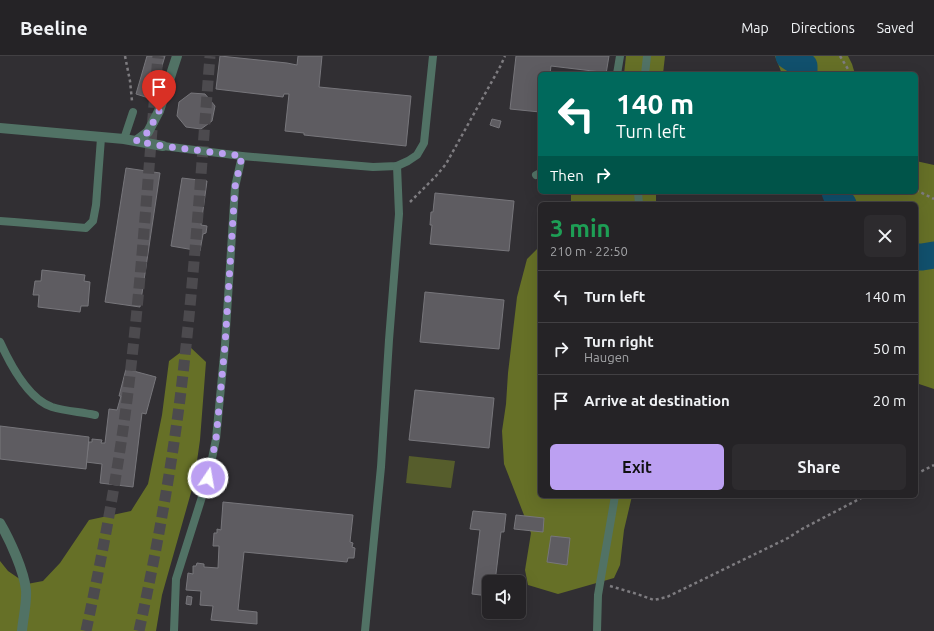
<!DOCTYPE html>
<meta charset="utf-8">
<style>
:root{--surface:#252326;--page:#2d2b2e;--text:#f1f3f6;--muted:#a3a4a7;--line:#424043;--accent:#bca0f2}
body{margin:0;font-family:Ubuntu,sans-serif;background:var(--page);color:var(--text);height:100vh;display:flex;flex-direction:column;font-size:15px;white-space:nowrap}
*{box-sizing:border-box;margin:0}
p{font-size:13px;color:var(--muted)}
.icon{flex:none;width:22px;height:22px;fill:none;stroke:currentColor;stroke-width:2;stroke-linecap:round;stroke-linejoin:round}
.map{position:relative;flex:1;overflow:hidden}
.drawer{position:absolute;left:538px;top:146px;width:380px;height:296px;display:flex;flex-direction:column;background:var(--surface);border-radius:6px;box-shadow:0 4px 16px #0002,0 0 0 1px var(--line)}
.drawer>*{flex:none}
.banner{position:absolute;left:538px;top:16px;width:380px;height:122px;border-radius:6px;box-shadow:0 4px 16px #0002,0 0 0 1px var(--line);background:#00695c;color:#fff;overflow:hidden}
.fabs{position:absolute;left:482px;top:519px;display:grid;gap:8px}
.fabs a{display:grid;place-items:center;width:44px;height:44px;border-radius:6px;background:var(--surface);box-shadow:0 4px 16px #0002,0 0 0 1px var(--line);font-size:20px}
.pin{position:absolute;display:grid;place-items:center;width:34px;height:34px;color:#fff;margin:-41px -17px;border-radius:50% 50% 50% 0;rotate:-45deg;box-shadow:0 0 4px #0007}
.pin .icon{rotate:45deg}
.me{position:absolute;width:44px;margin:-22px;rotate:12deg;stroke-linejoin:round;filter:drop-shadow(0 0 3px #0008)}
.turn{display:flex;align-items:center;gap:14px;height:84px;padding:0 12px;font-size:18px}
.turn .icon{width:52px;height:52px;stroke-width:2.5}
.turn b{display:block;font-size:28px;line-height:34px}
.then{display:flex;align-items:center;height:38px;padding:0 12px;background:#0003;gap:8px;font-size:15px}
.round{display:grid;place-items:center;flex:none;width:42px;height:42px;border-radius:6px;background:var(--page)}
.headline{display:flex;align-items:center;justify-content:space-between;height:68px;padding:0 12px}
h1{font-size:24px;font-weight:600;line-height:30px;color:#1e9e55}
.cta{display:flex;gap:8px;margin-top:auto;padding:8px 12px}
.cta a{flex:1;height:46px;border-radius:6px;background:var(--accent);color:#111;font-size:16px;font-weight:600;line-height:46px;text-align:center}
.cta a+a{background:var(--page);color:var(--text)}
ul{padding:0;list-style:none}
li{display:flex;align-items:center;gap:12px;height:52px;padding:0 12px;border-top:1px solid var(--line)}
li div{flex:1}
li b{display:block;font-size:15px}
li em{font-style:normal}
header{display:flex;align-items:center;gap:24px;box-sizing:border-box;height:56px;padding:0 20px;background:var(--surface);border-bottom:1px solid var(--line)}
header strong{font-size:19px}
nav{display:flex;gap:22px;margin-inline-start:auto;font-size:14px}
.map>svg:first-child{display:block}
</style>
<header>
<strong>Beeline</strong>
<nav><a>Map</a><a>Directions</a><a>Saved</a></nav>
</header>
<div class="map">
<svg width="934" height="575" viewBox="0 0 934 575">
<rect width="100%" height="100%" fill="#312f33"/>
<path fill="#565d2c" d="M409 400 455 405 451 432 406 427Z"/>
<g fill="#667027">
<path d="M626 0H665L663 18H624Z"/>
<path d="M775 0H848L852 8 855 18H782Z"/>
<path d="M916 105 934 109V333L916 327V148H845L844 136H916Z"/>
<rect x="571" y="136" width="85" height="12"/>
<path d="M540 190V440H632L624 474 620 509 614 522 558 538 528 529 525 514 531 477 504 408 502 375 506 348 508 317 517 241 527 203Z"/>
<path d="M189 290 206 306 200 384 194 426 162 539 156 575H0V505L8 515 27 528 43 525 60 507 89 464 131 455 148 428 162 359 169 305Z"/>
</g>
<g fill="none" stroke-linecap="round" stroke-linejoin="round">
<g stroke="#11506d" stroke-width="27">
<path d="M789 0 804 10V15L801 18"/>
<path d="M835 136 837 141 843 148"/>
<path d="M916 201H922L934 199"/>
</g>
</g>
<g fill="#5e5c61" stroke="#77767b">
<path d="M147 0H165L152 43 136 38Z"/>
<path d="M220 0 287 7 297 9 298 0H322L319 31 411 40 406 90 304 79V77L285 75 289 38H284L283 41 216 33Z"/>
<path d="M516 0H609L606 18H601V16L551 10 550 18H540V56L510 53Z"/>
<path d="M191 37 205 38 215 50 212 65 201 73 186 71 177 60 179 46Z"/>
<path d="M492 63 501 65 499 72 490 69Z"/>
<path d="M126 112 160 117 140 251 105 246Z"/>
<path d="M182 122 207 125 201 169 207 170 206 177 203 178 200 195 171 190Z"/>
<path d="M435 137 514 145 509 195 430 188 432 169H430L431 156H433Z"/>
<path d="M42 214 85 219 84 225 90 226 88 250H81L80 256 38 251 39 239H33L35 225H41Z"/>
<path d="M425 236 504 244 499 293 420 286Z"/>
<path d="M126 313 156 321 146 358 142 357 133 431 100 427 102 408 86 406 89 386H92V383L102 384 101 387H105L109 353 117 354 121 340H119Z"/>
<path d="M415 334 494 342 489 392 409 384Z"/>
<path d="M0 370 89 381 86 413 0 403Z"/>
<path d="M223 446 353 459 350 486 353 487 352 491 355 492 354 502H348L347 506 244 496 238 554 257 556V568L211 564 213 550 200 549 201 535 186 534 188 517 193 518V510H196L197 507 204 508V511L218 512 219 490H213L214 477H217V473L221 474Z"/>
<path d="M473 455 506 458 504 476H501L495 526H489V540L472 538 480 474 470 473Z"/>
<path d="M516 459 544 462 543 476 514 473Z"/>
<path d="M551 480 570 482 567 509 547 506Z"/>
<path d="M187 540 192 541 191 549 186 548Z"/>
</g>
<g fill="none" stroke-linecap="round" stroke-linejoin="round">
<g stroke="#4c4a4e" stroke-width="11" stroke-dasharray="11 5.5" stroke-linecap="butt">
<path d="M86 575C102 501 116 427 126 352 141 235 148 117 158 0"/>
<path d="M139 575C156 498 170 421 180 343 194 229 201 114 210 0"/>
</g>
<g stroke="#7e7c80" stroke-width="2.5" stroke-dasharray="3 3" stroke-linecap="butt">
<path d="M125 0 130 25 132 45"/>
<path d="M840 0 851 18"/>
<path d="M916 134 934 143"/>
<path d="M410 146 436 120 446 108 501 9 505 0"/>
<path d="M916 418 934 409"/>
<path d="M610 530 637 538 654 544 667 541 788 482 802 473 865 440"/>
</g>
<g stroke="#517265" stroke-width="8">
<path d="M617 18 620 0"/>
<path d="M645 18 647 0"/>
<path d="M124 83 133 56"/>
<path d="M163 90 242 100 373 111 397 110 408 105 417 99 424 87 433 0"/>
<path d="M536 119 540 117"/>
<path d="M638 136 639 148"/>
<path d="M0 165 14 166 86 172 93 165 96 149 101 82"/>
<path d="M0 286C10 308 28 343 52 351 65 355 81 356 95 359"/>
<path d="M174 575 176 523 208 422 216 383 225 289 235 131 242 100"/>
<path d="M365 575 381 411 389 284 399 158 397 110"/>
<path d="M597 575 598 539 615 440"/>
</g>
<g stroke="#517265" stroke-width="10">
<path d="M0 72 124 83 163 90"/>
<path d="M136 85 148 76 159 55 177 0"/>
<path d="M0 467C10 484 24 515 26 534 27 547 23 562 22 575"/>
</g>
</g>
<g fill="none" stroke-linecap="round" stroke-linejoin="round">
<path stroke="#bca0f2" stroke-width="7" stroke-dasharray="0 12.6" d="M159 55 148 76 136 85 163 90 242 100 235 131 225 289 216 383 208 422"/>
</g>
</svg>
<div class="fabs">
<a><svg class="icon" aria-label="sound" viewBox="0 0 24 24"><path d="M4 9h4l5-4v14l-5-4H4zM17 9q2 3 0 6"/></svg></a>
</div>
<div class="pin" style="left:159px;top:55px;background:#d93025"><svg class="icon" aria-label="arrive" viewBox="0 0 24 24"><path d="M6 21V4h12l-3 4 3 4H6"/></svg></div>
<svg class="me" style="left:208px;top:422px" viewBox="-20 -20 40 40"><circle r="17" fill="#bca0f2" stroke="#fff" stroke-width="3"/><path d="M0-11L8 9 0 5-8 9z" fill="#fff"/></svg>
<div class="banner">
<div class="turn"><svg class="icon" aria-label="left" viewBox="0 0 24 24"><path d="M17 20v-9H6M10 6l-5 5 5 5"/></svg><div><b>140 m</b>Turn left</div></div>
<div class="then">Then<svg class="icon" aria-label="right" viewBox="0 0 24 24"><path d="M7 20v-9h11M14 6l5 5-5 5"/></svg></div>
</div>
<section class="drawer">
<div class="headline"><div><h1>3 min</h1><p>210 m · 22:50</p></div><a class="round"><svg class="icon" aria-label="close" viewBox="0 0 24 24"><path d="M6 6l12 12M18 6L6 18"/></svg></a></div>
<ul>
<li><svg class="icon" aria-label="left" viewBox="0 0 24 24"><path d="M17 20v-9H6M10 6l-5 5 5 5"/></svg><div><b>Turn left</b></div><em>140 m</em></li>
<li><svg class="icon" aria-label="right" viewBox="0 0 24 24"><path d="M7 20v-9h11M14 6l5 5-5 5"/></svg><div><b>Turn right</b><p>Haugen</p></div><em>50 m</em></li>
<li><svg class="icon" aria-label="arrive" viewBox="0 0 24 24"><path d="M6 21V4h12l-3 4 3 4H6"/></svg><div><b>Arrive at destination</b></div><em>20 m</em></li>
</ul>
<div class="cta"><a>Exit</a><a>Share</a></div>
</section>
</div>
